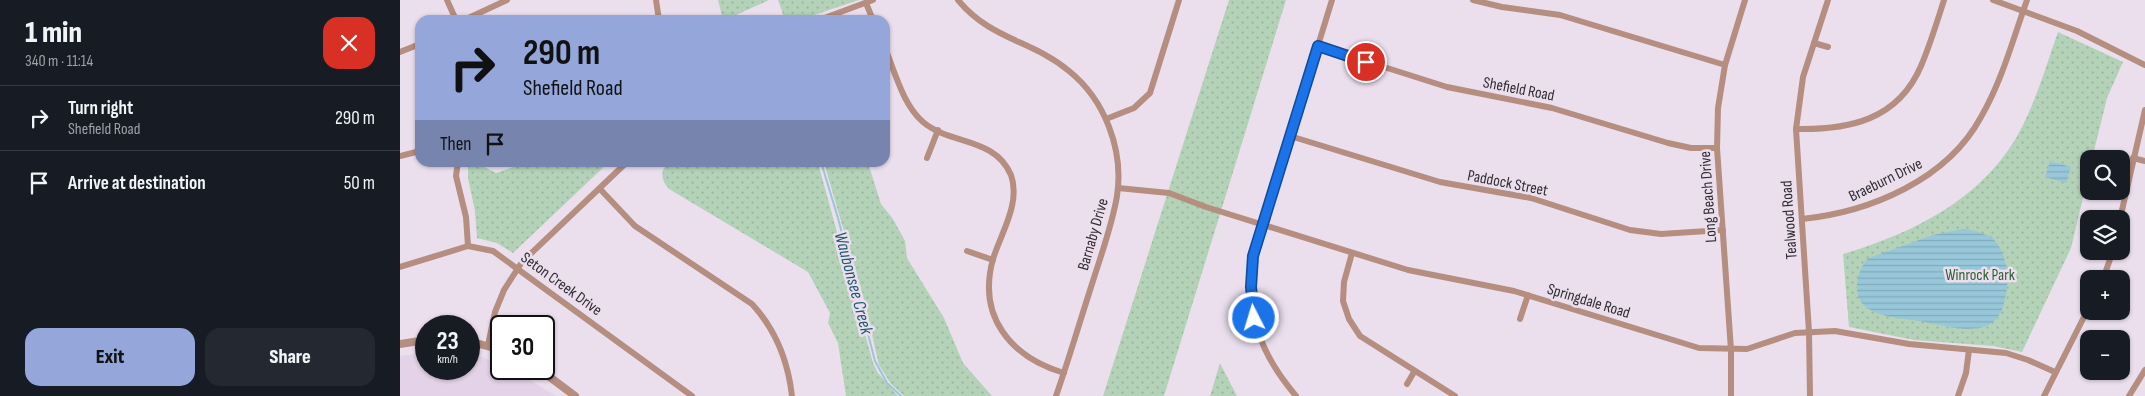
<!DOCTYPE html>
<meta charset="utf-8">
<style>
:root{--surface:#171b24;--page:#242831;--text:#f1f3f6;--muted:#9ea1a6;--line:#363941;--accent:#94a6da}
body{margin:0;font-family:"Sofia Sans Condensed",sans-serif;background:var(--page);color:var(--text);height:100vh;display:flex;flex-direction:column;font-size:19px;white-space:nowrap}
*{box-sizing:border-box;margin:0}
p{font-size:16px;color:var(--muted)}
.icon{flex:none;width:28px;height:28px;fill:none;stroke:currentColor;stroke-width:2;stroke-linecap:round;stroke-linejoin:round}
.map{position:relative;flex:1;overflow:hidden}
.drawer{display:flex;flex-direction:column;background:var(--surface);width:400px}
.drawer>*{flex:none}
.banner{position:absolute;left:15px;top:15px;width:475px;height:152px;border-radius:15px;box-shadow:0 1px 4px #0004;background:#94a6da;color:#111;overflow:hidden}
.tools{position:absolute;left:1680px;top:150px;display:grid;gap:10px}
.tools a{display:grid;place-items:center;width:50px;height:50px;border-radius:10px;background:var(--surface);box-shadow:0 1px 4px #0004;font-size:25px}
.speed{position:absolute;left:15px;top:315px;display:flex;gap:10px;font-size:25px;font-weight:700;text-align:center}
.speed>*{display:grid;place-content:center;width:65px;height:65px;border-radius:50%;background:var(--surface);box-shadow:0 1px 4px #0004;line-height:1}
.speed small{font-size:12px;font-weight:400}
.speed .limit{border:2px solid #111;border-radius:8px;background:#fff;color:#111}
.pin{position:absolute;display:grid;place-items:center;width:42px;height:42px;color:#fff;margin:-21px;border:2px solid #fff;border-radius:50%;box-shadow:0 1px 5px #0007}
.me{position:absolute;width:55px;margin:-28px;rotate:355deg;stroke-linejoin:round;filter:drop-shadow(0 0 4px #0008)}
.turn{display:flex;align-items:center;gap:18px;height:105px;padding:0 25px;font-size:22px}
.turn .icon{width:65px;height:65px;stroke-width:2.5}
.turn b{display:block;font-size:35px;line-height:42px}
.then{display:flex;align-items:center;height:48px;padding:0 25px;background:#0003;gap:10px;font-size:19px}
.round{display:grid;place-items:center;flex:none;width:52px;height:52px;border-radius:15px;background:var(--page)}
.head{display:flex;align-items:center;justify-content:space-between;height:85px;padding:0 25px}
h1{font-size:30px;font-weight:800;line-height:38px}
.button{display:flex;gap:10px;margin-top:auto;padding:10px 25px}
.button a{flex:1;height:58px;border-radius:15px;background:var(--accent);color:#111;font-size:20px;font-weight:800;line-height:58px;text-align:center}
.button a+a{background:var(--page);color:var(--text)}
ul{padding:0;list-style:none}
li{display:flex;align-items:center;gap:15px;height:65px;padding:0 25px;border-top:1px solid var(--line)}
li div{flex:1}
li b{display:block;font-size:19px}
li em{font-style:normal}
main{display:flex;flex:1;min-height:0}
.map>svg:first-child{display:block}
</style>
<main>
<section class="drawer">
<div class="head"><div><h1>1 min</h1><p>340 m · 11:14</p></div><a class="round" style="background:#d93025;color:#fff"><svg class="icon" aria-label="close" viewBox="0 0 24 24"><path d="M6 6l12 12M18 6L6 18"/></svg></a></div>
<ul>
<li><svg class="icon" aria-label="right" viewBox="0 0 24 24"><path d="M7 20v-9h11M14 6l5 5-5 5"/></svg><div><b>Turn right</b><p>Shefield Road</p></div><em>290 m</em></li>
<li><svg class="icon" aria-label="arrive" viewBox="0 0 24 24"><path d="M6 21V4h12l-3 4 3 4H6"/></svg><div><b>Arrive at destination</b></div><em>50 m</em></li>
</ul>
<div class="button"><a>Exit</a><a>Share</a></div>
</section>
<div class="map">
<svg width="1745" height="396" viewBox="0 0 1745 396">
<defs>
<pattern id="grass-dots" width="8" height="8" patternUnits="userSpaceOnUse" patternTransform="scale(1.25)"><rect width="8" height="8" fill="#b3d2b7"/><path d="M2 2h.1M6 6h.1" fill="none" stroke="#9ab49e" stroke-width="1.8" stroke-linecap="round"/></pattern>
<pattern id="water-rules" width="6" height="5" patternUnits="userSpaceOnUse" patternTransform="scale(1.25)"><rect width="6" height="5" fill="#97c7d9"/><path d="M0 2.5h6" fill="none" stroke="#82abbb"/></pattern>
</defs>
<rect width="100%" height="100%" fill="#ebdfee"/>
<path fill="#e4d2e8" d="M26 353V369H69V353H71L101 364V369H112L156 396H0V356Z"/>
<g fill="url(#grass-dots)">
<path d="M318 0H369L325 20H323Z"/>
<path d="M378 0H459L399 20H385Z"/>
<path d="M829 0H886L764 396H703Z"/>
<path d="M1658 32 1723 62 1707 98 1692 159H1689V173L1671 248 1622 352 1593 346 1514 340 1449 327 1443 254C1517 232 1588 196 1623 125 1638 95 1647 63 1658 32Z"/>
<path d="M68 163H77L96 173 125 163H208L113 253 97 243 77 238 75 211 68 178Z"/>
<path d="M267 163H418L473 363 478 373 498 396H446L438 343 428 323 430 313 408 272 269 189C261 180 260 173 267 163Z"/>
<path d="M424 163H468L481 204 493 219 505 241 507 258 544 318 563 363 592 396H504L491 384 479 365 463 296Z"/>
<path d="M820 363 837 396H810Z"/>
</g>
<g fill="url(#water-rules)">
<path d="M1650 161 1671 167 1666 183 1645 177Z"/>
<path d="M1563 229C1576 229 1584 236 1592 236 1593 240 1596 241 1598 245 1602 250 1606 263 1607 270 1608 281 1607 292 1604 303 1595 343 1548 326 1519 321 1502 318 1475 318 1462 303 1452 291 1458 267 1469 258L1533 235Z"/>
</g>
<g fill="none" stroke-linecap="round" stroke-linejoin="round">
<path stroke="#97c7d9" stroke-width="2" d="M421 162 438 218 475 361 487 383 501 396"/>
<g stroke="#b58e7f" stroke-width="6">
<path d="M47 0 56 20"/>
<path d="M256 0 259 20"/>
<path d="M558 0C591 40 632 40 669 71 705 100 724 150 717 196 712 226 701 255 692 284 680 321 669 359 656 396"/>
<path d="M1073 0 1102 7 1160 15 1325 65"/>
<path d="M1593 0 1677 31 1745 65"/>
<path d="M466 3 473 20"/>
<path d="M64 20 107 0"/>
<path d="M419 20 473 0"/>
<path d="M1414 43 1428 47"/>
<path d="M918 46 1047 87 1152 108 1268 143 1291 148H1317"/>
<path d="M485 48C495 72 503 105 523 122 550 145 595 137 611 175 621 203 601 233 593 259 577 317 611 357 664 373"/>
<path d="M0 52 20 44"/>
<path d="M706 119 734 108 750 93 779 0"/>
<path d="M1396 129C1449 130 1498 120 1521 66 1530 45 1537 22 1544 0"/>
<path d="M890 136 1040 182 1131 198 1230 230 1261 234 1323 230"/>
<path d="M0 156 20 151"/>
<path d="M527 158 538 130"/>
<path d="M1733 158 1745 161"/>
<path d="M58 162 56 176 66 217 68 246"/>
<path d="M718 188 769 193 806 207 1008 270 1114 291 1299 348 1347 349 1395 333 1435 331 1509 344 1606 353 1628 360 1655 372"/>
<path d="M200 189 235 226 352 304C376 330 388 361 392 396"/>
<path d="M1402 219C1470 212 1547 180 1581 117 1602 81 1613 39 1627 0"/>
<path d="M1720 219 1745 110"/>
<path d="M567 251 593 260"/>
<path d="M952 253 944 282 943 301 949 319 960 336 1055 396"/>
<path d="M0 267 68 246 93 251 292 396"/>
<path d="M1703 279 1713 251"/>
<path d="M1120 319 1128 295"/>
<path d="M88 345 95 312 104 290 122 262 227 162"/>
<path d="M1007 384 1014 372"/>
<path d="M896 396C857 350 848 315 853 256L932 0"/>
<path d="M1331 396V350L1317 148 1318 108 1325 65 1345 0"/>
<path d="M1410 396 1409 332 1396 129 1403 77 1428 0"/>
<path d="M1558 396 1566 373 1569 350"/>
<path d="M1644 396 1689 307"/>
<path d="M1729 396 1745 370"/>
</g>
<g stroke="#b58e7f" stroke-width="8">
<path d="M69 341 101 350"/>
<path d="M0 344 26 340"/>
<path d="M139 369 175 396"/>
</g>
</g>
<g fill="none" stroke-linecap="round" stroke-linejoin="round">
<g stroke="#114b97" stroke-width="12">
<path id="route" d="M854 318 851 287 853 256 918 46 966 62"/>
</g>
<use href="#route" stroke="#1a73e8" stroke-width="9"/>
</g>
<g text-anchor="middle" stroke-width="5" stroke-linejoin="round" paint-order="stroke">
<g font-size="16" fill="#302b31" stroke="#ebdfee">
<text transform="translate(1119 88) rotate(11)" y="6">Shefield Road</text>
<text transform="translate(1485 179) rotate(-26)" y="6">Braeburn Drive</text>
<text transform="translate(1108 182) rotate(11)" y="6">Paddock Street</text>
<text transform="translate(1307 197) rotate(-94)" y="6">Long Beach Drive</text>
<text transform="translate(1388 220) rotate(-94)" y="6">Tealwood Road</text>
<text transform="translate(692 234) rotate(-74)" y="6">Barnaby Drive</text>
<text transform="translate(162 283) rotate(36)" y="6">Seton Creek Drive</text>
<text transform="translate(1189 300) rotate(17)" y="6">Springdale Road</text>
</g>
<g font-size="16" fill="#2e6037" stroke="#ebdfee">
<text x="1580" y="280">Winrock Park</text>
</g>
<g font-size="18" font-style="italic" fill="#1e5b6f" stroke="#ebdfee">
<text transform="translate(454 283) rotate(75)" y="6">Waubonsee Creek</text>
</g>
</g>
</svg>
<div class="tools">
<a><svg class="icon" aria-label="search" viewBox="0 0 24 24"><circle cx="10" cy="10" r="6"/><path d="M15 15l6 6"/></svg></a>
<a><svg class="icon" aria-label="layers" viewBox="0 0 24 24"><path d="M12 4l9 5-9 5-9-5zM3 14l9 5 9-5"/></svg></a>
<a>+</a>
<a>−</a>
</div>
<div class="speed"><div>23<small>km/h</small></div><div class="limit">30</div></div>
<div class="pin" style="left:966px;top:62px;background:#d93025"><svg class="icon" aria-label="arrive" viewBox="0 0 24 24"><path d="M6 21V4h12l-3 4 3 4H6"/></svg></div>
<svg class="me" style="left:854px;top:318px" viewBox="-20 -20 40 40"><circle r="17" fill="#1a73e8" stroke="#fff" stroke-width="3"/><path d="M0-11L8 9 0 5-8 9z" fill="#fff"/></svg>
<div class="banner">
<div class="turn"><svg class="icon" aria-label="right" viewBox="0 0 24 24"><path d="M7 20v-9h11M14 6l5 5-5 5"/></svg><div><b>290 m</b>Shefield Road</div></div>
<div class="then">Then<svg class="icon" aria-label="arrive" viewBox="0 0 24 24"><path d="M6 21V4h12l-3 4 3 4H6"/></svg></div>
</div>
</div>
</main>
